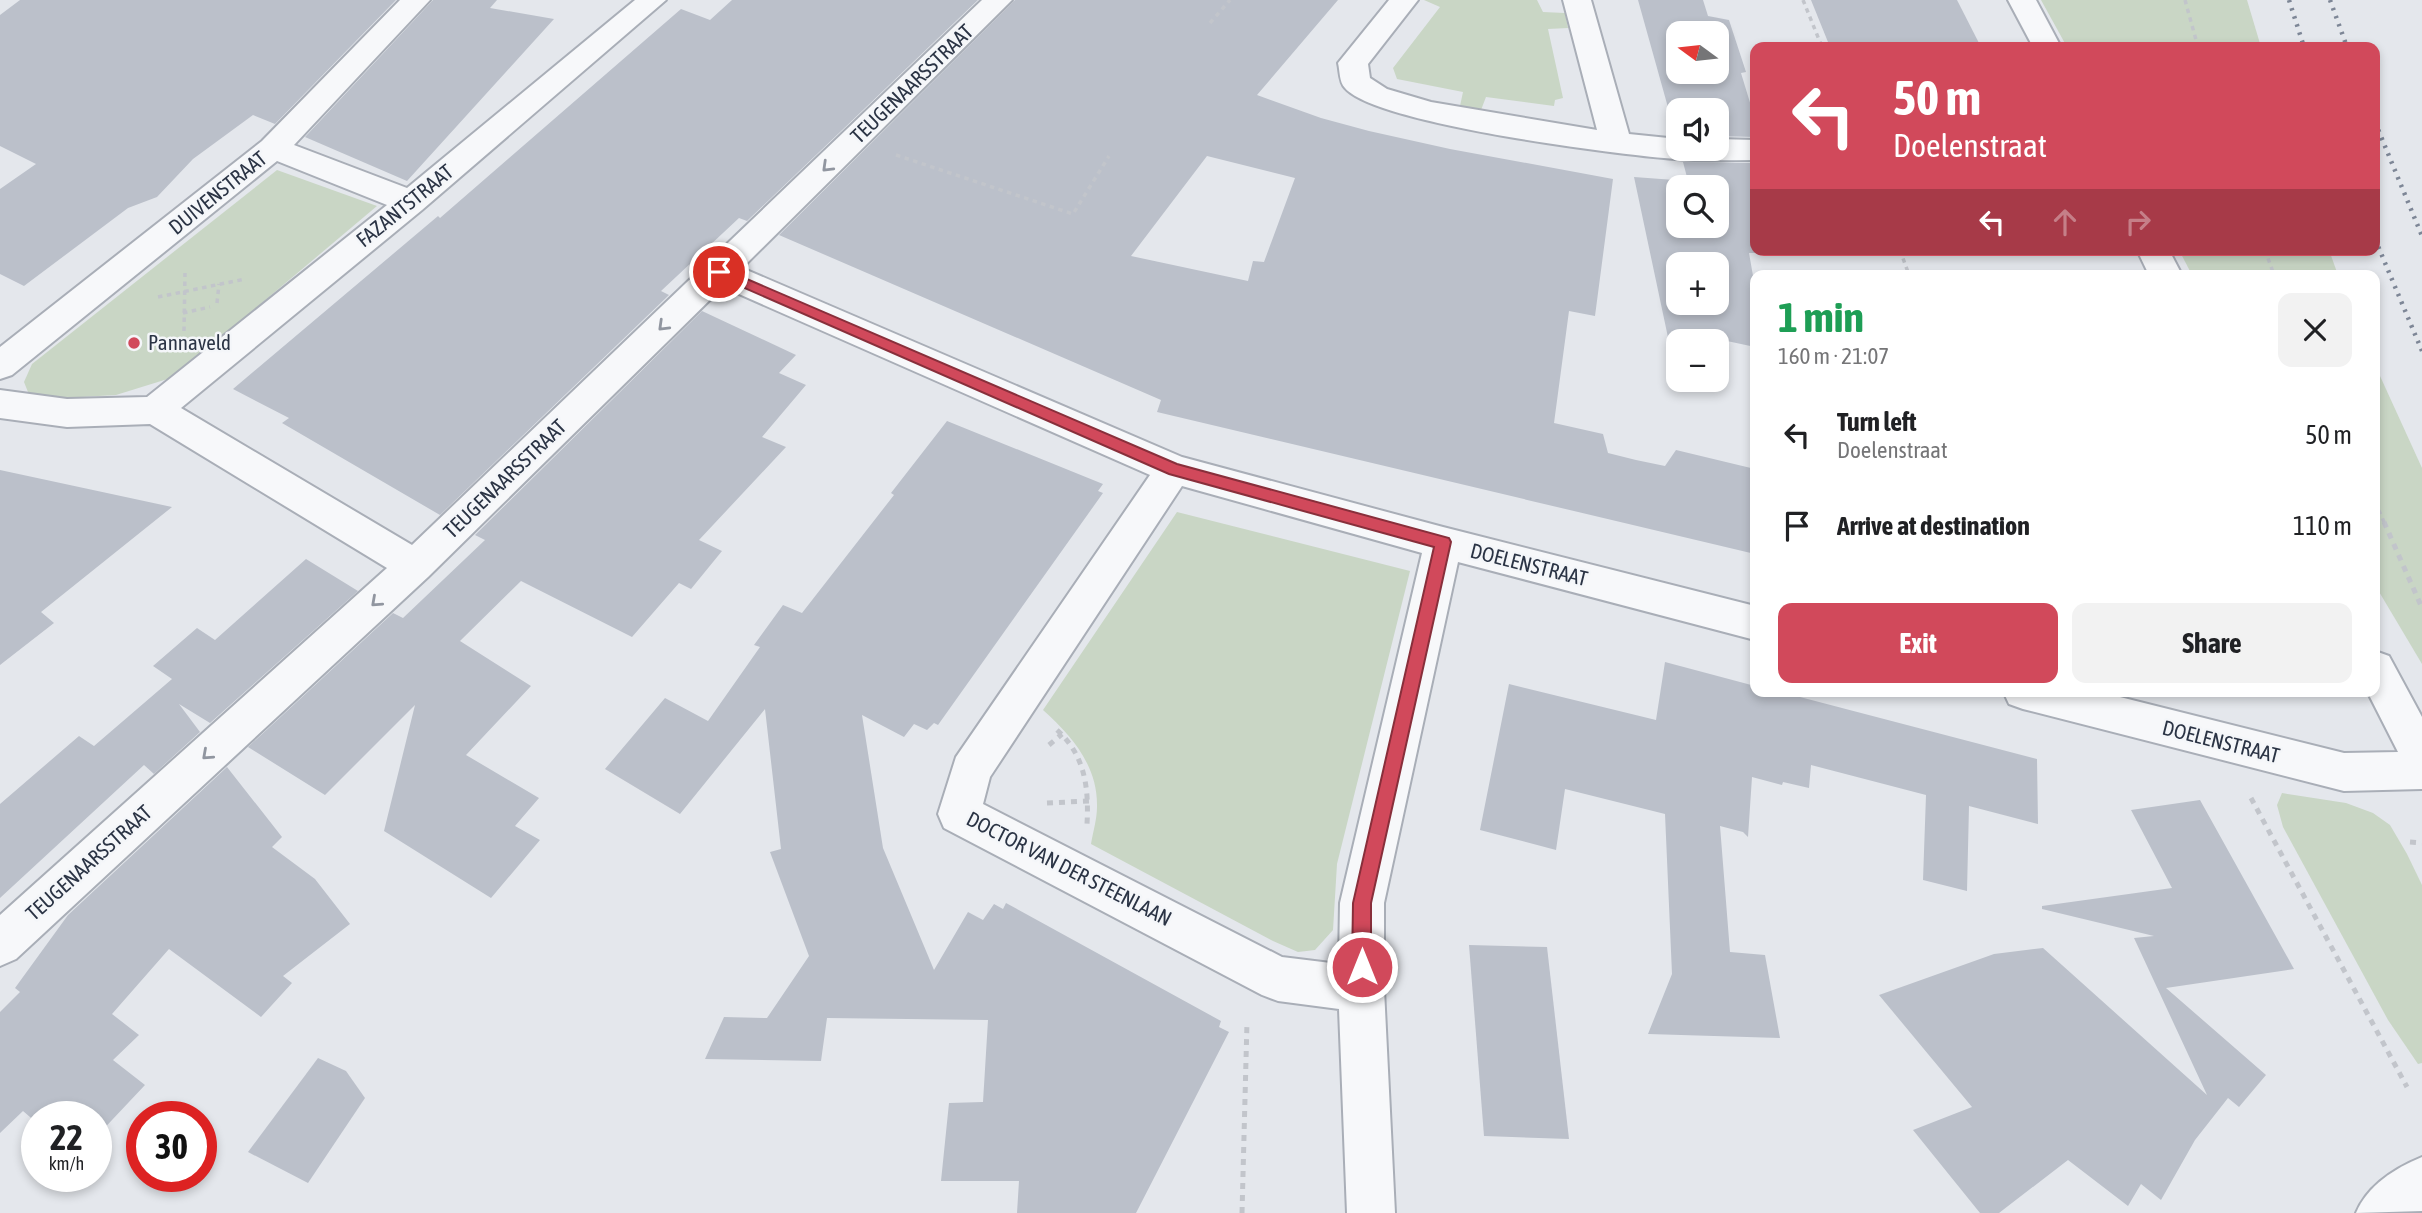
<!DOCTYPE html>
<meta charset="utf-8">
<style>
:root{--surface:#fff;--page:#f2f2f2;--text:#202124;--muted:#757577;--accent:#d1495b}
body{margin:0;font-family:"Asap Condensed",sans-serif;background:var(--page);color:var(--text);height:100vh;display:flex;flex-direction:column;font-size:26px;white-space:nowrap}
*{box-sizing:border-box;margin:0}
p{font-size:23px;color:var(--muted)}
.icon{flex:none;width:38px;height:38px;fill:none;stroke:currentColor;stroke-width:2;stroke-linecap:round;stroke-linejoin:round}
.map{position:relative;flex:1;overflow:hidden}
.details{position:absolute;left:1750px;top:270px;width:630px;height:427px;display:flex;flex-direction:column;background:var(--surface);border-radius:14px;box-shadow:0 4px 10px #0003}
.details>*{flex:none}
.guide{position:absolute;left:1750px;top:42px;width:630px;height:214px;border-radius:14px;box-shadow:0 4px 10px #0003;background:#d1495b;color:#fff;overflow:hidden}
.needle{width:46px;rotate:285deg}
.buttons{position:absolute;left:1666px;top:21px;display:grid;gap:14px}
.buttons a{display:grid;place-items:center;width:63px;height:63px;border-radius:14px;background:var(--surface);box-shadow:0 4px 10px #0003;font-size:35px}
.speed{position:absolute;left:21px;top:1101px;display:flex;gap:14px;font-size:35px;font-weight:700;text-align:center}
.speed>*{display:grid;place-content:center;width:91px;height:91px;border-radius:50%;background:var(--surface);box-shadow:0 4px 10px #0003;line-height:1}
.speed small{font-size:18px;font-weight:400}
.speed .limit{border:10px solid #d22;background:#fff;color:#111}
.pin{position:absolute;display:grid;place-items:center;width:60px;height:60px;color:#fff;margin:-30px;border:4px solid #fff;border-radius:50%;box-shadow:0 2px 7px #0007}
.me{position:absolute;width:77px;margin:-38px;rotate:0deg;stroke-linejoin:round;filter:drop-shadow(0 0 5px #0008)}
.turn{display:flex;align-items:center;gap:24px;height:147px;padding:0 28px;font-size:32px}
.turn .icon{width:91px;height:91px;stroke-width:2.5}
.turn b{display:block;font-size:49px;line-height:60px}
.lanes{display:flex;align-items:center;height:66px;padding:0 28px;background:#0003;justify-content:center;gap:35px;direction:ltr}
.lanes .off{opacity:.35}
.round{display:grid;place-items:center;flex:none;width:74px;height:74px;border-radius:14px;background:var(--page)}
.overview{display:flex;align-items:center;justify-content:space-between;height:119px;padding:0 28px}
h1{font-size:42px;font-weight:700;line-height:52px;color:#1e9e55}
.cta{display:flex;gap:14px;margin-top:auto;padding:14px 28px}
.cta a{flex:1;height:80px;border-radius:14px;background:var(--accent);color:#fff;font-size:28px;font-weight:700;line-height:80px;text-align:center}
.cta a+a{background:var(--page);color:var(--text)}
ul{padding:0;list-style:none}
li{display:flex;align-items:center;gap:21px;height:91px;padding:0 28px}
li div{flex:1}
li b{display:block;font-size:26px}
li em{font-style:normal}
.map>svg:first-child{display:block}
</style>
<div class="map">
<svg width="2422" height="1213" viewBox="0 0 2422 1213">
<rect width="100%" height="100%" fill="#e4e7ec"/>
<g fill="#c9d6c5">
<path d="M1424 0H1537L1543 12 1565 13 1568 28 1548 29 1563 98 1555 100 1554 106 1486 97 1481 110 1460 106 1463 92 1397 79 1393 68 1440 7Z"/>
<path d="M2041 0H2247L2261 47H2067Z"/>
<path d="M277 170 377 206 174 377 116 395 46 399 28 392 24 382 32 364Z"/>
<path d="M2179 250H2329L2338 275H2192Z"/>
<path d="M2375 365 2422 468V664L2375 585Z"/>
<path d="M1177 512 1410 571 1337 864 1333 930 1315 950 1298 952 1273 941 1091 844C1093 832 1097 819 1097 807 1098 766 1072 736 1043 710Z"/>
<path d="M2282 793 2346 803 2373 813 2390 825 2407 854 2422 885V1063L2418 1064 2388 1020 2283 827 2277 805Z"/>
</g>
<g fill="#bbc0ca" fill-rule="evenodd">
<path d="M20 0H396L275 124 253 115 193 159 157 197 128 208 24 286 0 274V189L36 164 0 146V15Z"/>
<path d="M433 0H497L490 8 554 19 407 181 305 137Z"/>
<path d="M732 0H978L747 221 739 218 661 291 669 295 440 515 282 423 289 418 233 389 438 216 440 218 681 9 710 20Z"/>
<path d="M1015 0H1338L1257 95 1321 118 1369 131 1450 149 1613 179 1595 316 1569 311 1554 423 1603 434 1608 453 1636 460 1665 466 1676 450 1755 469V554L1157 412 1161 400 779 235ZM1207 156 1295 178 1264 262 1253 261 1248 281 1131 256Z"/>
<path d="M1638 0H1703L1708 16 1729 20 1746 72 1741 73 1755 119V137L1717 136V110H1678V136H1676ZM1678 33H1717V72H1678Z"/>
<path d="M1811 0H1957L1981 47H1830Z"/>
<path d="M1683 162 1755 163V253H1749L1755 287V347L1727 341 1669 342 1634 177 1688 181ZM1678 187H1717V226H1678ZM1678 264H1717V303H1678Z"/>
<path d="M702 311 796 355 779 373 806 385 762 437 786 447 699 540 722 551 691 589 679 583 632 637 521 581 460 641 531 686 466 755 539 798 515 826 540 840 491 898 384 831 415 705 325 795 248 747 393 613 403 618 485 540 475 535Z"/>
<path d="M947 421 1103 484 1098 491 1103 493 938 725 934 723 927 730 914 724 904 737 862 715 883 848 934 970 968 912 983 920 994 904 1003 909 1006 903 1221 1021 1219 1027 1229 1032 1136 1213H1017L1019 1181H941L949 1103 983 1102 988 1020 827 1018 821 1061 705 1059 724 1017 767 1018 809 956 770 852 781 849 765 709 680 814 605 769 665 698 708 721 760 647 754 645 783 605 802 613 894 495 891 493Z"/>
<path d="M0 470 172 507 41 612 54 623 0 665Z"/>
<path d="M306 559 358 591 210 723 179 704 200 732 154 774 144 765 0 898V804L79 736 94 746 172 679 153 666 197 628 215 640Z"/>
<path d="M1665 662 1755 686V691H1777L2037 759 2038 824 1969 806 1967 891 1923 880 1926 795 1811 765 1809 788 1783 782 1782 785 1752 777 1748 837 1743 832 1720 826 1730 952 1765 955 1780 1038 1648 1034 1672 974 1665 814 1565 789 1556 850 1480 830 1509 684 1656 720Z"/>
<path d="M227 767 282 837 272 847 315 879 350 924 283 976 292 983 261 1017 169 949 112 1014 139 1035 113 1060 145 1085 96 1137V1116H37V1123L23 1111 0 1133V1012L20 992 15 988 68 915Z"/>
<path d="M2200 800 2294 969 2166 988 2266 1075 2239 1107 2228 1098 2195 1140 2161 1200 2141 1184 2128 1206 2068 1160 1999 1213H1980L1913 1130 1972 1107 1879 995 1994 954 2043 948 2207 1095 2134 938 2154 936 2042 909V906L2172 888 2131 810Z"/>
<path d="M1469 945 1547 947 1569 1139 1484 1136Z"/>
<path d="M318 1058 346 1071 365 1098 308 1183 248 1152Z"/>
</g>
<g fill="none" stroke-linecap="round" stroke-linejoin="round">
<g stroke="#a9aeb7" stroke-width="4">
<g id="minor">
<path d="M400 0H430L294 145 407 188 635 0H666L422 210 181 408 412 545 982 0H1012L742 268 1182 457 1443 527 1755 606V640L1458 562 1384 903V989L1395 1213H1347L1339 1009 1278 1001 1262 995 944 828 938 814 956 757 1150 475 723 287 428 577 16 959 0 966V915L387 568 150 424 67 427 0 418V390L67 399 147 397 387 205 277 161 12 375 0 379V347L262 141ZM1182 486 1422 553 1340 903 1339 964 1282 957 983 804 990 777Z"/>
<path d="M1389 0H1418L1368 64 1370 78 1387 89 1431 102 1597 130 1563 0H1591L1629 134 1678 139V149H1717V139L1755 140V160C1729 160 1702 161 1675 159 1620 155 1375 124 1345 88 1339 82 1340 71 1338 63Z"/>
<path d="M2008 0H2036L2061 47H2033Z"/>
<path d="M2137 250H2169L2182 275H2149Z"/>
<path d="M2375 651 2389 656 2422 717V789L2344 791 2023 709 2009 704 2003 691H2096L2344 753 2398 752 2367 691H2375Z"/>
<path d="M2422 1157V1211L2356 1213C2367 1186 2395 1168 2422 1157Z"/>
</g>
</g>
<g stroke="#c2c5cb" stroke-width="3.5" stroke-dasharray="4.5 4.5" stroke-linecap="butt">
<path d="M1803 0 1822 47"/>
<path d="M2185 0 2198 47"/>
<path d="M1210 23 1230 0"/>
<path d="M896 155 1073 214 1109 156"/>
<path d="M1900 250 1909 275"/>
<path d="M2265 250 2274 275"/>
<path d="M158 297 245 279"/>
<path d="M217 303 219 284"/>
<path d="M183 313 210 307"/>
<path d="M184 331 185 273"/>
<path d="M2375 502 2385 524"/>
</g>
<g stroke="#c2c5cb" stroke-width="5" stroke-dasharray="6 6" stroke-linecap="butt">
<path d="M2384 522 2422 608"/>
<path d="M1057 730C1085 755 1089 788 1087 824"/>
<path d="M1049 745 1062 734"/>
<path d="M2251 798 2407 1087"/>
<path d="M1047 803 1089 801"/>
<path d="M2410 842 2422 843"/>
<path d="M1242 1213 1247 1022"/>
</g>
<use href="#minor" fill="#f7f8fa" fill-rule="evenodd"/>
<g stroke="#7d8696" stroke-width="4.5" stroke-dasharray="2.5 6" stroke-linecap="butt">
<path d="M2289 0 2304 47"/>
<path d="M2330 0 2347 47"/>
<path d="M2375 122 2422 236"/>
<path d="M2375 239 2422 351"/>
</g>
</g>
<defs><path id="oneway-chevron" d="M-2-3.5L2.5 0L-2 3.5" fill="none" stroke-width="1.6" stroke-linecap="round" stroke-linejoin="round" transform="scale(1.75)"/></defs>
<g stroke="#9196a0">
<use href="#oneway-chevron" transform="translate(827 167) rotate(136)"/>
<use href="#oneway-chevron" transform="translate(663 326) rotate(136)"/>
<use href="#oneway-chevron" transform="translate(376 602) rotate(138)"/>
<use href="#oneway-chevron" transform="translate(207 755) rotate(138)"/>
</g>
<path fill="#d1495b" stroke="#882f3b" stroke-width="2" d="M719 267 1177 464 1449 538 1451 542 1371 903V967L1368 974 1362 977 1355 974 1352 967 1353 903 1434 547 1169 474 715 275V268Z"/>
<circle fill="#d1495b" stroke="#f4f6f9" stroke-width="2.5" cx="134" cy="343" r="7"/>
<g text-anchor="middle" stroke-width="5" stroke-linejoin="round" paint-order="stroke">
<g font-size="21" fill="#2b3445" stroke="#f4f6f9">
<text transform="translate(912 84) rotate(-44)" y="7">TEUGENAARSSTRAAT</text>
<text transform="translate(218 193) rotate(-39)" y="7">DUIVENSTRAAT</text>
<text transform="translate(405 206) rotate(-39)" y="7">FAZANTSTRAAT</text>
<text transform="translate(505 479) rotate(-44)" y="7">TEUGENAARSSTRAAT</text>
<text transform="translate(1529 565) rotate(14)" y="7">DOELENSTRAAT</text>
<text transform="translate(2221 742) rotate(14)" y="7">DOELENSTRAAT</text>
<text transform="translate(89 863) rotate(-42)" y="7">TEUGENAARSSTRAAT</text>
<text transform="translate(1069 869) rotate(27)" y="7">DOCTOR VAN DER STEENLAAN</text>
</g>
<g font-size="21" fill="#2b3445" stroke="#f4f6f9" text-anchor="start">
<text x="148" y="350">Pannaveld</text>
</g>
</g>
</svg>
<div class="buttons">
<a><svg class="needle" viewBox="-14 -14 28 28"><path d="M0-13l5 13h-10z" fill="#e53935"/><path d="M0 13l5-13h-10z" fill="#757577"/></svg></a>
<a><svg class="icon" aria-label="sound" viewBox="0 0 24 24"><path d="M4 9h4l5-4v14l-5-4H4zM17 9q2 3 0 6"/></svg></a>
<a><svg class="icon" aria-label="search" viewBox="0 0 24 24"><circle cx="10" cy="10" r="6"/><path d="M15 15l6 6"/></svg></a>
<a>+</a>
<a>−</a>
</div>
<div class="speed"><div>22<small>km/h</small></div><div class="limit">30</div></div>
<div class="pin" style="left:719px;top:272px;background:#d93025"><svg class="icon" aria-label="arrive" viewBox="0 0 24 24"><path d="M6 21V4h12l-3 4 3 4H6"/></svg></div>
<svg class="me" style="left:1362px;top:967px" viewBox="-20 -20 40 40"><circle r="17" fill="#d1495b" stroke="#fff" stroke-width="3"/><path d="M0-11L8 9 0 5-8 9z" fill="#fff"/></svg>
<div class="guide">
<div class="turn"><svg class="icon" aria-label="left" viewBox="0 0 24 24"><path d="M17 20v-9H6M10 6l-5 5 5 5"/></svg><div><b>50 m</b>Doelenstraat</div></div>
<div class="lanes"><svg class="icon" aria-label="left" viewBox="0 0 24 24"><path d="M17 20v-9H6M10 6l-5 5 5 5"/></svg><svg class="icon off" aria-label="ahead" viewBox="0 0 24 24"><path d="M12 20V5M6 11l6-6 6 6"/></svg><svg class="icon off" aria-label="right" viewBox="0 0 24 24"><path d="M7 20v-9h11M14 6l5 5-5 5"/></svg></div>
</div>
<section class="details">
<div class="overview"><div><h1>1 min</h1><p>160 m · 21:07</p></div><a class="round"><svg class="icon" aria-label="close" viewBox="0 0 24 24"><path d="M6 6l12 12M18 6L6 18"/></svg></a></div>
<ul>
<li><svg class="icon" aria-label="left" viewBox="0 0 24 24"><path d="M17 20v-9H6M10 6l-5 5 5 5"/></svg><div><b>Turn left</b><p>Doelenstraat</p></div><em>50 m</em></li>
<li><svg class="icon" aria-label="arrive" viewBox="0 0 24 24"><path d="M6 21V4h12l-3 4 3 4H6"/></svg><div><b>Arrive at destination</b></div><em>110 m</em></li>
</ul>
<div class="cta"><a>Exit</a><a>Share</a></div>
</section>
</div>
